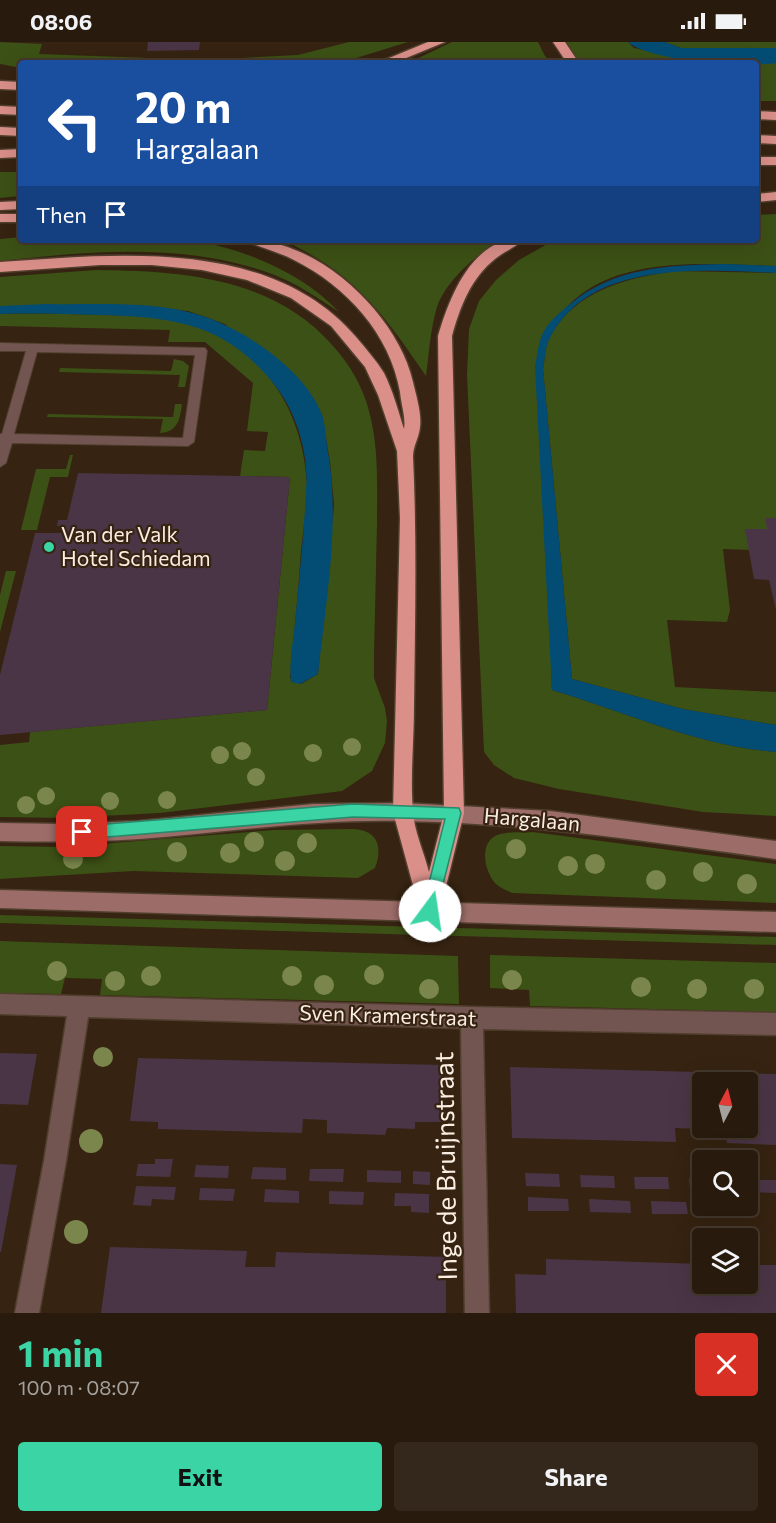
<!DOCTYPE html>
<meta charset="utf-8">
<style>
:root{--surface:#281a0d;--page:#34271b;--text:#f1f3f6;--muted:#a5a19d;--line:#44382e;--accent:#3bd4a4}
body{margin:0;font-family:Commissioner,sans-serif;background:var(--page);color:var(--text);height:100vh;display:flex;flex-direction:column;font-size:22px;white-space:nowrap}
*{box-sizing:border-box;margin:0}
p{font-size:20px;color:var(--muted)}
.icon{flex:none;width:33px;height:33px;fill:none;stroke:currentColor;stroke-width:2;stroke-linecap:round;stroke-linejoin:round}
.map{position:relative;height:1271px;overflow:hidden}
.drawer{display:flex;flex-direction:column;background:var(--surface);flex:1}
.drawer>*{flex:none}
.guide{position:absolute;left:18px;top:18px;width:741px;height:183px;border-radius:6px;box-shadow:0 6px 24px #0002,0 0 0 2px var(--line);background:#1a4fa0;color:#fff;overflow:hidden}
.needle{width:39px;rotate:7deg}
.controls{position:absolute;left:692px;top:1030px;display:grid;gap:12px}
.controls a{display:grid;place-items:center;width:66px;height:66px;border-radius:6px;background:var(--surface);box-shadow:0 6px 24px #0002,0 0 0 2px var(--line);font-size:30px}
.pin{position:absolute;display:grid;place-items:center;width:51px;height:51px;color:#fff;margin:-26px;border-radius:12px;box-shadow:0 3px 9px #0006}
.me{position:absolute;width:66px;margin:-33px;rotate:14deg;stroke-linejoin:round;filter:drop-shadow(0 0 4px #0008)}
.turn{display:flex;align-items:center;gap:21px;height:126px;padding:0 18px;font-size:27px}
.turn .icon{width:78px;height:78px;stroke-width:2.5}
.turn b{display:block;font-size:42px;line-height:51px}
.then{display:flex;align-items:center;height:57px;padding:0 18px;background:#0003;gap:12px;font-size:22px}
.round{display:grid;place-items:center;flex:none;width:63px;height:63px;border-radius:6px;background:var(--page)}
.summary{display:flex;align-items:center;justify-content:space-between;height:102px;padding:0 18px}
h1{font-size:36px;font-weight:700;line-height:45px;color:var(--accent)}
.action{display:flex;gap:12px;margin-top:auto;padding:12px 18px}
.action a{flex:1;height:69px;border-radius:6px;background:var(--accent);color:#111;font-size:24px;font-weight:700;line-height:69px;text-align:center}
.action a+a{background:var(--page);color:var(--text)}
.status{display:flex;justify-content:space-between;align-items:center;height:42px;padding:0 30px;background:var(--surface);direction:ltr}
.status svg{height:16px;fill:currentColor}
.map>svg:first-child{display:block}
</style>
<div class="status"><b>08:06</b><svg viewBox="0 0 49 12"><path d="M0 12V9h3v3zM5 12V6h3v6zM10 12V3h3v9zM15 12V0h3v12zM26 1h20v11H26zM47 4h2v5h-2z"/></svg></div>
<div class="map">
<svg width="776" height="1271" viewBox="0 0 776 1271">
<rect width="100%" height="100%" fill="#362311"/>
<g fill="#3c5115">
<path d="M0 0 42 2 39 12 204 18 298 13 349 0H408L340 21H21V26L0 22Z"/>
<path d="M452 0H538L545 14 552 21H408Z"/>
<path d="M566 0H628L634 6 706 19 746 21H583L572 12Z"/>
<path d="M665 0H776V6H681Z"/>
<rect x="756" y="21" width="20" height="38"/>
<path d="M0 130H21V154L0 156Z"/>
<path d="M776 172V224C714 222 625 213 575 257 563 268 552 282 541 295L552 648C626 670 698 704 776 710V774L703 770 559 747 514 736 494 723 484 710 467 333 469 287 479 259 496 238 519 218 549 201 559 198H756V173Z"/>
<path d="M21 195V198H191C244 207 302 230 339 270 318 256 296 241 272 232 185 200 90 209 0 219V197Z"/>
<path d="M282 198H500C477 212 442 242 436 269 430 290 429 313 426 334 383 271 354 230 282 198Z"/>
<path d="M96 228C182 229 274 235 334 305 350 323 363 345 369 369 379 405 377 445 377 482 376 526 375 570 374 614V636L385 666 387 679 385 701 372 729 342 749 160 771 62 776 0 775V703L29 700 30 690 267 668 290 435 240 434 244 408 265 409 268 390 247 389 253 341 205 300H168L170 288 0 284V272C35 271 70 272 105 273 133 274 164 274 191 282 265 306 304 370 307 445 307 466 303 488 301 509 298 552 294 594 290 636L301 642 318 632 334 463 330 420 322 372 225 282 203 274 188 269 149 265 0 264V235Z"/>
<path d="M676 229 776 231V509L723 507 730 568 727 580 667 578 675 645 776 650V683L683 667 572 637 543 327C545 317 545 304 550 295 574 249 628 235 676 229Z"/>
<path d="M174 317 183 319 189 324 185 345H178L180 333 59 330 60 326 171 329Z"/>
<path d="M175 362H182C180 377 178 390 160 391L163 377 47 375 48 372 173 375Z"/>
<path d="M70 413H73L68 435H50L37 488H21L36 427H66Z"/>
<path d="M6 529H16L0 590V553Z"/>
<path d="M353 787C378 788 383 805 375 826L358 836 133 829 0 837V804L63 805 274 788Z"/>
<path d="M533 790 776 822V861L512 851C506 848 500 846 495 841 486 831 480 808 491 797 500 788 521 791 533 790Z"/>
<path d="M0 873 776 895V903L0 881Z"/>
<path d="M0 899 458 914 459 962 100 953 102 937 65 936 61 952 0 951Z"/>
<path d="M490 913 776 921V970L530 964 529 948 490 946Z"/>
</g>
<g fill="#034d75">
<path d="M628 0H665L681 6H776V21C749 26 648 19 628 0Z"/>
<path d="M725 222 776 224V231C703 228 590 217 550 296 545 304 545 317 543 327L572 637 683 667 776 683V710C698 704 626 670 552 648L535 325C537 315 538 303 542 293 548 280 558 272 569 263 614 225 669 223 725 222Z"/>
<path d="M47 262C93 263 144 259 188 270 235 280 305 326 322 373 325 382 326 394 327 404 341 479 326 557 318 632L300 642 291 640C289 621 293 600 295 581 299 537 304 493 306 449 309 414 298 374 277 346 228 282 176 275 100 273 67 272 33 271 0 272V264Z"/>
</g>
<g fill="#4a3546">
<path d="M148 0H200L199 8 147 9Z"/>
<path d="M78 431 290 435 267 668 0 693V633L35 491H64L65 484H57L58 478H67Z"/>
<path d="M765 476H776V568L769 538 754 537 745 487H767Z"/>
<path d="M0 1011 37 1012 28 1063 0 1062Z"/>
<path d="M138 1016 444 1023V1080H415V1087L387 1086 385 1093 327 1091V1078L303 1077 302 1091 158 1087V1080L130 1079Z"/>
<path d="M510 1025 776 1032V1103L727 1101 724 1086H747V1041H702V1087L675 1086 676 1100 512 1096Z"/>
<path d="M155 1117H173L170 1135 136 1134 138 1122H155Z"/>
<path d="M0 1122 17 1123 1 1210H0Z"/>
<path d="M196 1123 229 1124 228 1136 194 1135Z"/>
<path d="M253 1125 286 1126V1138L251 1137Z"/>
<path d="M310 1127H344L343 1140 309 1139Z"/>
<path d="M367 1128 401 1129V1141L367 1140Z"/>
<path d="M413 1129 430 1130V1143L413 1142Z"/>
<path d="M525 1131 559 1132 560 1145 526 1144Z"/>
<path d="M580 1133 614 1134 615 1146 581 1145Z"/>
<path d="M634 1135H668L669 1147H635Z"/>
<path d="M689 1136H702V1148H690Z"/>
<path d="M747 1138H776V1151L747 1150Z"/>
<path d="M136 1144 176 1145 174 1158 152 1157 151 1164 133 1163Z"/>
<path d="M200 1146 235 1147 233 1159 199 1158Z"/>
<path d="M265 1147 299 1149V1161L264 1160Z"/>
<path d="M329 1149 364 1150 363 1163 329 1162Z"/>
<path d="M395 1151 429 1152V1171L411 1170V1164H394Z"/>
<path d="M528 1155 568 1157 569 1169H528Z"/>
<path d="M589 1157 630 1159 631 1171 590 1170Z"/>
<path d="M651 1159 686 1160 688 1172H652Z"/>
<path d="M714 1164H748L750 1174H715Z"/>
<path d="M110 1205 247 1209 245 1225H275L276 1210 446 1215V1271H101Z"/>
<path d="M546 1217 702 1222V1242H747V1223H776V1271H516L515 1232 546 1233Z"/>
</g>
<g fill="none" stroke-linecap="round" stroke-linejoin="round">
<g stroke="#513f2e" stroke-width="2">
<path id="service" d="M0 301 205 306 207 309 194 400 188 404 12 401 6 421 0 425V392H2L26 309H0ZM37 310 195 313 183 396 14 392Z"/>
</g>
<g stroke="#513f2e" stroke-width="3">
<path id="minor" d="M0 952 472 965 776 971V993L483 987 489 1271H465L461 986 88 975 66 1119 39 1271H15L44 1119 67 974 0 972Z"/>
</g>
<g stroke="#513f2e" stroke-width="3">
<g id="secondary">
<path d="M403 761 550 769 776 799V817C652 800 528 781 402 779 314 777 228 790 140 797 94 800 47 800 0 799V781L62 782 139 779 313 762Z"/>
<path d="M0 848 776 870V890L0 866Z"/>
</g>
</g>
<g stroke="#513f2e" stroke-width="3">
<g id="motorway">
<path d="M428 0H445L394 21H377Z"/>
<path d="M553 0H565L579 21H567Z"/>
<path d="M0 39 21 40V48L0 47Z"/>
<path d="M0 64 21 65V73L0 72Z"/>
<path d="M756 69 776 70V78L756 77Z"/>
<path d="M0 85 21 86V94L0 93Z"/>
<path d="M756 93 776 94V102L756 101Z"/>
<path d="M21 107V115L0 116V108Z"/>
<rect x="756" y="115" width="20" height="8"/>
<path d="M776 150V158L756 160V152Z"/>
<path d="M21 159V167L0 168V160Z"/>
<rect x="0" y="172" width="21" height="8"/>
<path d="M249 198C319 198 398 273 413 340 416 353 422 372 420 385 419 396 413 404 413 415 417 498 415 581 414 665 414 699 410 735 413 769 414 789 424 810 429 830L444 771 438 294C448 260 466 212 503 199 508 197 516 198 522 198 515 206 503 210 495 217 471 236 460 265 452 294L464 771 440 869 437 876 430 879 423 876 420 869 393 770 400 476 397 409 378 353 365 325 331 284 291 256 247 238 202 228 152 223H100L0 230V220C118 212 270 195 356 295 366 307 376 318 384 331 393 349 398 368 404 387 406 376 401 362 400 350 390 292 346 244 294 218 281 211 265 207 251 201Z"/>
</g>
</g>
<use href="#service" fill="#725451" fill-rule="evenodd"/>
<use href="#minor" fill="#725451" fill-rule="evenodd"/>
<use href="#secondary" fill="#9c6c68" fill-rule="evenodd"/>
<use href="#motorway" fill="#da8f89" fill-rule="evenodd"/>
</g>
<g fill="#7b864c">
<circle cx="352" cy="705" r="9"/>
<circle cx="242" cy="709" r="9"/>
<circle cx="313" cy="711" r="9"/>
<circle cx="220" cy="713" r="9"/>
<circle cx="256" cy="735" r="9"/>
<circle cx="46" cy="754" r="9"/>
<circle cx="167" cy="758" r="9"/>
<circle cx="110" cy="759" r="9"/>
<circle cx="26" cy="763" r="9"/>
<circle cx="254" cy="800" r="10"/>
<circle cx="307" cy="801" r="10"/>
<circle cx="516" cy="807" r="10"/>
<circle cx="177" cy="810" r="10"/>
<circle cx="230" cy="811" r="10"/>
<circle cx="73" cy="817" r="10"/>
<circle cx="285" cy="819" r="10"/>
<circle cx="595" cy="822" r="10"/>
<circle cx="568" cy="824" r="10"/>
<circle cx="703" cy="830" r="10"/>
<circle cx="656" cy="838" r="10"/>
<circle cx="747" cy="842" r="10"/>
<circle cx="57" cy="929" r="10"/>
<circle cx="374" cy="933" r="10"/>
<circle cx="151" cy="934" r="10"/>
<circle cx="292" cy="934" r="10"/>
<circle cx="512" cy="938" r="10"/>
<circle cx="115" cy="939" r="10"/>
<circle cx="324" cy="943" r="10"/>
<circle cx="641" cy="945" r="10"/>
<circle cx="429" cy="947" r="10"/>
<circle cx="697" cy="947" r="10"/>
<circle cx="754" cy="947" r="10"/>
<circle cx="103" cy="1015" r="10"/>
<circle cx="91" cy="1099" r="12"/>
<circle cx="76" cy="1190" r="12"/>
</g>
<path fill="#3bd4a4" stroke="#268a6b" stroke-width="1.5" d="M353 762 459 766 461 771 435 874 430 876 424 874 422 869 445 777 353 775 82 797 76 795 74 790 76 786 82 784Z"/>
<circle fill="#3bd4a4" stroke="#362311" stroke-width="2" cx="49" cy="505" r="6"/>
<g text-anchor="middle" stroke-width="4.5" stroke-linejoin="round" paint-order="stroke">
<g font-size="21" fill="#faede2" stroke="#362311" text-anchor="start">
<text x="61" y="500">Van der Valk<tspan x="61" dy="24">Hotel Schiedam</tspan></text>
</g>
<g font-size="21" fill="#faede2" stroke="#362311">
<text transform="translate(532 778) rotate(5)" y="7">Hargalaan</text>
<text transform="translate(388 974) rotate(2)" y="7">Sven Kramerstraat</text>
</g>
<g font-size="26" fill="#faede2" stroke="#362311">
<text transform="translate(446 1124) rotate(-91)" y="9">Inge de Bruijnstraat</text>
</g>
</g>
</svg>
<div class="controls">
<a><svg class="needle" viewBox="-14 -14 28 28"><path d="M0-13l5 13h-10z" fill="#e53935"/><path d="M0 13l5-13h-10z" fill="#a5a19d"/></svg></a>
<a><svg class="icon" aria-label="search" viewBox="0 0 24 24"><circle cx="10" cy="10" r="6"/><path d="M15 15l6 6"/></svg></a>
<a><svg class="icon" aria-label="layers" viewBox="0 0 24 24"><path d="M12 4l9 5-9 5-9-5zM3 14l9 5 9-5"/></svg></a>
</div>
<div class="pin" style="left:82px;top:790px;background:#d93025"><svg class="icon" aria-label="arrive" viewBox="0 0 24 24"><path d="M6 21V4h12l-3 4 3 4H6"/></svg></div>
<svg class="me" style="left:430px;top:869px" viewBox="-20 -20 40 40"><circle r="19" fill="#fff"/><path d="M0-13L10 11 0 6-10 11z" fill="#3bd4a4"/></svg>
<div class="guide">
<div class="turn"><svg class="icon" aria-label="left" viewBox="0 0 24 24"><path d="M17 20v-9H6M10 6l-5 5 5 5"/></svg><div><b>20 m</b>Hargalaan</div></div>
<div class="then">Then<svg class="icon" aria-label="arrive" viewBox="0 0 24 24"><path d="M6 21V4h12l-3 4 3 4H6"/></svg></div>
</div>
</div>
<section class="drawer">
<div class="summary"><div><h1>1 min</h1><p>100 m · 08:07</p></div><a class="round" style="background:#d93025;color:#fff"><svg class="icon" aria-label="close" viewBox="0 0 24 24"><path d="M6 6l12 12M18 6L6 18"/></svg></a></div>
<div class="action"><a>Exit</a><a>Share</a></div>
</section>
